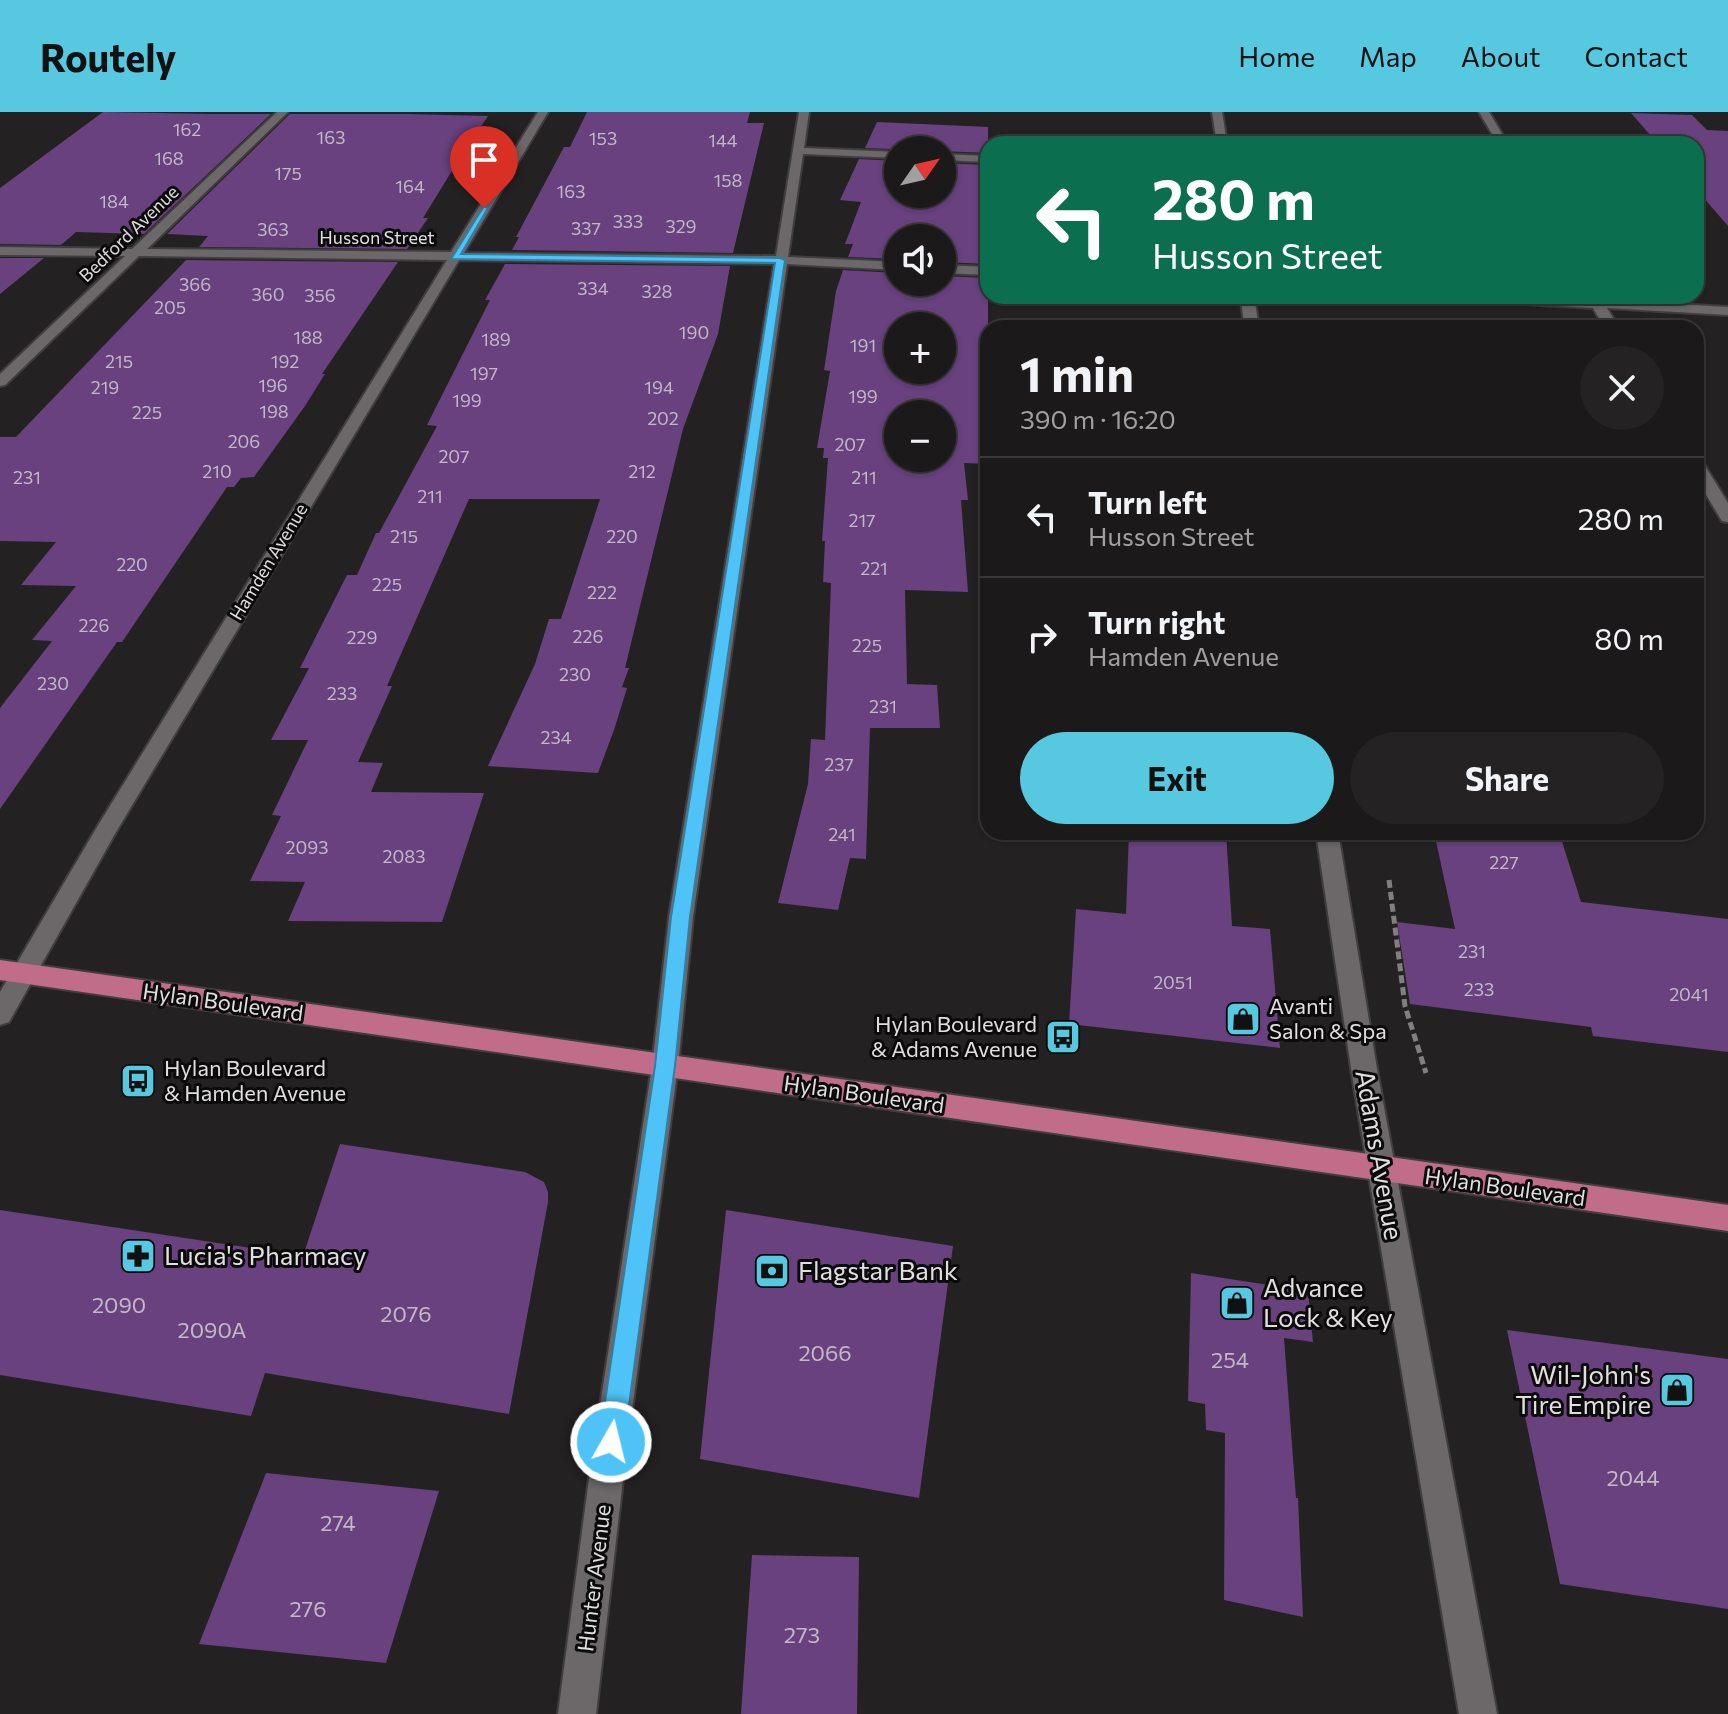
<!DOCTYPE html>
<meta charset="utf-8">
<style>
:root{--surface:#1b191a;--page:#242223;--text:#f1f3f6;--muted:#a0a0a2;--line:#393839;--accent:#56c9e1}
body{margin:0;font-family:Commissioner,sans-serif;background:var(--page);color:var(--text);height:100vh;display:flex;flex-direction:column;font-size:30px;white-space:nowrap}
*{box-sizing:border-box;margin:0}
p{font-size:26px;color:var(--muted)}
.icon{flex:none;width:44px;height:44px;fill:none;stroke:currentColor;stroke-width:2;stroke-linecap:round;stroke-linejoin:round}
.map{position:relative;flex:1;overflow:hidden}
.panel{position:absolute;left:980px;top:208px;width:724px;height:520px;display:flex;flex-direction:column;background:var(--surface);border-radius:24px;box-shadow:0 2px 6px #0004,0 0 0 2px var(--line)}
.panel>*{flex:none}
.banner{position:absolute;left:980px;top:24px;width:724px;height:168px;border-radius:24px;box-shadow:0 2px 6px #0004,0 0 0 2px var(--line);background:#0b6e4f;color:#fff;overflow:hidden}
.needle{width:52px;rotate:56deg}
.tools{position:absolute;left:884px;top:24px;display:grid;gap:16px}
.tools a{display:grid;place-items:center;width:72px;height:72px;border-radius:50%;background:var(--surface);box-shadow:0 2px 6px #0004,0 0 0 2px var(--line);font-size:40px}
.pin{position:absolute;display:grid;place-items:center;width:68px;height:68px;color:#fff;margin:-82px -34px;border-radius:50% 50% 50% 0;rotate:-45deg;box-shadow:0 0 8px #0007}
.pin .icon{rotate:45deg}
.me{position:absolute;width:88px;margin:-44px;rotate:8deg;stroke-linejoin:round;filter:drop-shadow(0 0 6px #0008)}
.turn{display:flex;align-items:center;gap:28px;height:168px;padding:0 40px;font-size:36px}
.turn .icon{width:104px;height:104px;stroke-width:2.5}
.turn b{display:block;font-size:56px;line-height:68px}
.round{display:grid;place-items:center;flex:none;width:84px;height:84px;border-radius:42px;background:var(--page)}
.headline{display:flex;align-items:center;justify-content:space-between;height:136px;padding:0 40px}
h1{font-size:48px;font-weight:700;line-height:60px}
.primary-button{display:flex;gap:16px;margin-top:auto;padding:16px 40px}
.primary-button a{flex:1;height:92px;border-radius:48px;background:var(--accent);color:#111;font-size:32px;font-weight:700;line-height:92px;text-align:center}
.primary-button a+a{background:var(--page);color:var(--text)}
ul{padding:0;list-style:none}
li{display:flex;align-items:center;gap:24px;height:120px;padding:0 40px;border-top:2px solid var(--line)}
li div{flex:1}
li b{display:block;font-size:30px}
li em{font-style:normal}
header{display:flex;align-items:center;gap:48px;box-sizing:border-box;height:112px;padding:0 40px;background:var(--accent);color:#111}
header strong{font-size:38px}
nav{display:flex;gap:44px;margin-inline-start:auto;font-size:28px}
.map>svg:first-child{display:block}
</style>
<header>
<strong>Routely</strong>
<nav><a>Home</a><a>Map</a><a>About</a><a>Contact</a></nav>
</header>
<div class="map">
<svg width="1728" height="1602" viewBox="0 0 1728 1602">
<rect width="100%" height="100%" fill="#242123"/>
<g fill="#68417e" fill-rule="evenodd">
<path d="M103 0 211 2H271L144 122 76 120 61 133 0 132V76Z"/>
<path d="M587 0H750L747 11H764L733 141 512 138 519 125H516L564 35H570Z"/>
<path d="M1631 1 1692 3 1707 18 1728 19V114L1696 77V32H1658Z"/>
<path d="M290 2H407L488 4 450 62 423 106H428L407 137 199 135 208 124 167 122Z"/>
<path d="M877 10 988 15V41L865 36Z"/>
<path d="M859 47 898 49V82H942V51L988 53V152L942 150V126H898V147L848 145 853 132H845L861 90 840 88Z"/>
<path d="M0 146H44L0 182Z"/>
<path d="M186 148 398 150 322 262H325L305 294 254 365 241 366 234 375H227L122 530H117L0 697V596L52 529 32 528 76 474 21 473 56 430 0 429V325H16Z"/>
<path d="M505 152 730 154 718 222 683 317 625 556H629L622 575 627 576 614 618 598 661 488 654 535 552 549 507H561L600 387H469L387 574H392L358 650 383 651 371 680 484 681 442 810 288 809 305 770 250 769 281 704 272 703 308 628H271L309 556H300L347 463H357L376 421H379L437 314 427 313 490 188H485Z"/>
<path d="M843 158 898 161V170H942V164L988 166V352L964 351 968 388H961L968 480 905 478 907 572 937 573 940 616H870L866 747 850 746 838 798 778 791 808 672 811 627 825 628 831 471 823 470 825 429H822L828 346H823L824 336H817L830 259 824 258 836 179ZM898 214H942V258H898ZM898 302H942V346H898Z"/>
<path d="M1129 720H1226L1232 814 1270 817 1280 936 1069 912 1076 797 1126 802Z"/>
<path d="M1434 720H1559L1581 790 1728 807V940L1593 924 1591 915 1410 892 1397 810 1455 817Z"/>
<path d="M340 1032 525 1060 544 1070 548 1080V1090L509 1302 265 1261 251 1304 0 1263V1098L303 1144Z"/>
<path d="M726 1098 953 1134 919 1386 700 1347Z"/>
<path d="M1191 1161 1308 1179 1313 1230 1284 1226 1296 1386H1298L1303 1505 1224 1488 1225 1321 1206 1318 1205 1292 1188 1289Z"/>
<path d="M1507 1218 1728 1247V1497L1560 1472Z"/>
<path d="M266 1361 439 1379 386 1551 199 1532Z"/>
<path d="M752 1443 859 1445 857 1602H741Z"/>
</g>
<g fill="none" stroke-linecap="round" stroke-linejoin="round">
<g stroke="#403d3f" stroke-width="4">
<g id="street">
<path d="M277 0H288L147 137 451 140 538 0H548L464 141 776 144 799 0H809L804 36 898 40V46L803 42 788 145 898 150V158L787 152 693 805 678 954 624 1359 596 1602H558L590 1359 652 954 669 805 774 152 459 148 116 720 9 910 0 913V880L97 715 447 148 139 144 5 273 0 274V262L125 144 0 143V135L132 137Z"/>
<path d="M1212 0H1222L1227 32H1217Z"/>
<path d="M1479 0H1489L1508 32H1498Z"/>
<path d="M942 42 988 44V50L942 48Z"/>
<path d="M942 153 988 155V163L942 161Z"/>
<path d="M1240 184H1254L1259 216H1245Z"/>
<path d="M1448 184 1588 187 1586 184H1600L1602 188 1728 195V203L1607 196 1619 216H1605L1593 196 1455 188Z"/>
<path d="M1696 347 1702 349 1728 391V410L1722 409 1696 366Z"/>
<path d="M1316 720H1338L1378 963 1497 1602H1459L1352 963Z"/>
</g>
</g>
<g stroke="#403d3f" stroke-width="4">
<path id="primary" d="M0 848 1728 1093V1119L0 868Z"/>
</g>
<path stroke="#827f81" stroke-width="5" stroke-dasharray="8 4" stroke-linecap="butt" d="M1389 768 1405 894 1426 961"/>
<use href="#street" fill="#6c686a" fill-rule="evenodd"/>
<use href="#primary" fill="#c16d89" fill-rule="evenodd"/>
</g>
<path fill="#4fc3f7" stroke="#337fa1" stroke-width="2" d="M484 94 488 96 461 142 780 146 785 148 690 805 675 954 624 1330 620 1339 611 1343 602 1339 599 1330 655 954 671 805 775 151 451 147Z"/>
<defs>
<g id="shop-square" transform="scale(1.8)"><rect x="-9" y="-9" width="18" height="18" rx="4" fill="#56c9e1" stroke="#0c0b0c"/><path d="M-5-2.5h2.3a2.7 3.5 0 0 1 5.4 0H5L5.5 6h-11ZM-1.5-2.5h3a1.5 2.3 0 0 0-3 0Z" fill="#111"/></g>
<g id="bus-square" transform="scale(1.8)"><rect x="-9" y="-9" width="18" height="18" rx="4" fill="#56c9e1" stroke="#0c0b0c"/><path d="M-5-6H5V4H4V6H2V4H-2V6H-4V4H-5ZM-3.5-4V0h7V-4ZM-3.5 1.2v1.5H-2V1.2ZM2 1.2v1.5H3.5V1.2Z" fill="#111"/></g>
<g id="pharmacy-square" transform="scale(1.8)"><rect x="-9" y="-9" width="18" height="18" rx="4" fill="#56c9e1" stroke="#0c0b0c"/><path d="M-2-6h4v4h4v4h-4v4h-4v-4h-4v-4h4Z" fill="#111"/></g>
<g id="bank-square" transform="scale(1.8)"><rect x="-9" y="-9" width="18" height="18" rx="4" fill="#56c9e1" stroke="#0c0b0c"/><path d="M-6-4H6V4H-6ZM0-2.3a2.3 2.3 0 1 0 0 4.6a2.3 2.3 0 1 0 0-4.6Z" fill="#111"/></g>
</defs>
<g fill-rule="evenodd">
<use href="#shop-square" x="1243" y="907"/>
<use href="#bus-square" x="1063" y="925"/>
<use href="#bus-square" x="138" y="969"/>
<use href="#pharmacy-square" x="138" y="1144"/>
<use href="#bank-square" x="772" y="1159"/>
<use href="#shop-square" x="1237" y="1191"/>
<use href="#shop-square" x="1677" y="1278"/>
</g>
<g text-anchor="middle" stroke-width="6" stroke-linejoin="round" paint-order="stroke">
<g font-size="18" fill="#c3b7c8">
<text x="187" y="24">162</text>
<text x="331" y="32">163</text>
<text x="603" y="33">153</text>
<text x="723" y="35">144</text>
<text x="169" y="53">168</text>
<text x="288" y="68">175</text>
<text x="728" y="75">158</text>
<text x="410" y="81">164</text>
<text x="571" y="86">163</text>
<text x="114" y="96">184</text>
<text x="628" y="116">333</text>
<text x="681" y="121">329</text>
<text x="586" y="123">337</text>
<text x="273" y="124">363</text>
<text x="195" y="179">366</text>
<text x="593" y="183">334</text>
<text x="657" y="186">328</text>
<text x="268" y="189">360</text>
<text x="320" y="190">356</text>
<text x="170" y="202">205</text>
<text x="694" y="227">190</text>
<text x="308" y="232">188</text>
<text x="496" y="234">189</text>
<text x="863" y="240">191</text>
<text x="119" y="256">215</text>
<text x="285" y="256">192</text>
<text x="484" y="268">197</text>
<text x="273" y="280">196</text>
<text x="105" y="282">219</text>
<text x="659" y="282">194</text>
<text x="863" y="291">199</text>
<text x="467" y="295">199</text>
<text x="274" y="306">198</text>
<text x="147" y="307">225</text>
<text x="663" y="313">202</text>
<text x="244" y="336">206</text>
<text x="850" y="339">207</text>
<text x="454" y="351">207</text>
<text x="217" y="366">210</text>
<text x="642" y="366">212</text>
<text x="27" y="372">231</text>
<text x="864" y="372">211</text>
<text x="430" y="391">211</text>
<text x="862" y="415">217</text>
<text x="404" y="431">215</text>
<text x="622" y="431">220</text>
<text x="132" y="459">220</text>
<text x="874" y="463">221</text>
<text x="387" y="479">225</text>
<text x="602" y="487">222</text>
<text x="94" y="520">226</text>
<text x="588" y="531">226</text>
<text x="362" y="532">229</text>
<text x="867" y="540">225</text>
<text x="575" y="569">230</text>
<text x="53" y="578">230</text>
<text x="342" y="588">233</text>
<text x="883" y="601">231</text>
<text x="556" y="632">234</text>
<text x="839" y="659">237</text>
<text x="842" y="729">241</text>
<text x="307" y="742">2093</text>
<text x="404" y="751">2083</text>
<text x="1504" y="757">227</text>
<text x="1472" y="846">231</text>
<text x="1173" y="877">2051</text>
<text x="1479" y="884">233</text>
<text x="1689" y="889">2041</text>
</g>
<g font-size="18" fill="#e1dee0" stroke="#0c0b0c">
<text transform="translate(129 122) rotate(-44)" y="6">Bedford Avenue</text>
<text x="377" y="132">Husson Street</text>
<text transform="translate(269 450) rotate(-59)" y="6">Hamden Avenue</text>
</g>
<g font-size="22" fill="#e1dee0" stroke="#0c0b0c">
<text transform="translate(223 890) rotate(8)" y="8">Hylan Boulevard</text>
<text transform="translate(864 982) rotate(8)" y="8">Hylan Boulevard</text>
<text transform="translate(1505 1075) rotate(8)" y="8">Hylan Boulevard</text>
<text transform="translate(594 1466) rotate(-83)" y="8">Hunter Avenue</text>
</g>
<g font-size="22" fill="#e1dee0" stroke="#0c0b0c" text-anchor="start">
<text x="1269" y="902">Avanti<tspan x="1269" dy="25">Salon &amp; Spa</tspan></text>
<text x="1037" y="920" text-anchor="end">Hylan Boulevard<tspan x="1037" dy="25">&amp; Adams Avenue</tspan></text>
<text x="164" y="964">Hylan Boulevard<tspan x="164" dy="25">&amp; Hamden Avenue</tspan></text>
</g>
<g font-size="22" fill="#c3b7c8">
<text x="119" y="1201">2090</text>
<text x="406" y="1210">2076</text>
<text x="212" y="1226">2090A</text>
<text x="825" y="1249">2066</text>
<text x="1230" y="1256">254</text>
<text x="1633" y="1374">2044</text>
<text x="338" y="1419">274</text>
<text x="308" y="1505">276</text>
<text x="802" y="1531">273</text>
</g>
<g font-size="26" fill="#e1dee0" stroke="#0c0b0c">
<text transform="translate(1379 1043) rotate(80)" y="9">Adams Avenue</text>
</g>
<g font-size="26" fill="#e1dee0" stroke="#0c0b0c" text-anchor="start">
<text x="164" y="1153">Lucia's Pharmacy</text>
<text x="798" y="1168">Flagstar Bank</text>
<text x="1263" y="1185">Advance<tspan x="1263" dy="30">Lock &amp; Key</tspan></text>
<text x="1651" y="1272" text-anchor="end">Wil-John's<tspan x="1651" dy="30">Tire Empire</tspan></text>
</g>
</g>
</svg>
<div class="tools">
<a><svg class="needle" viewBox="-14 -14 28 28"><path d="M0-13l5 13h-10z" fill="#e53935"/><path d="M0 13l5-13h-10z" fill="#a0a0a2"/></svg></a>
<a><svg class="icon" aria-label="sound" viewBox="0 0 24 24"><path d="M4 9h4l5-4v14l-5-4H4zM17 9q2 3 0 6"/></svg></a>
<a>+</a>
<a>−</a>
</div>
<div class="pin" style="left:484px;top:96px;background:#d93025"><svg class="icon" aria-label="arrive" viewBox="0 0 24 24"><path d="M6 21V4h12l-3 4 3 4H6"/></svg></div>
<svg class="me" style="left:611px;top:1330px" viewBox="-20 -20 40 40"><circle r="17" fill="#4fc3f7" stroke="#fff" stroke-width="3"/><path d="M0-11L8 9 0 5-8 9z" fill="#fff"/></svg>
<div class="banner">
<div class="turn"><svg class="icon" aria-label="left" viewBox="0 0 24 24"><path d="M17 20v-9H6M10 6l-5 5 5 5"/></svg><div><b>280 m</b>Husson Street</div></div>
</div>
<section class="panel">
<div class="headline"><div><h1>1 min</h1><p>390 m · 16:20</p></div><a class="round"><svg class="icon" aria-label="close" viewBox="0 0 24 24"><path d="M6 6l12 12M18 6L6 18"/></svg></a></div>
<ul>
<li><svg class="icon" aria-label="left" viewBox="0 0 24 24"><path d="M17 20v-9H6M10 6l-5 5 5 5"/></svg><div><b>Turn left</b><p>Husson Street</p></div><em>280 m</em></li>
<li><svg class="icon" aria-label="right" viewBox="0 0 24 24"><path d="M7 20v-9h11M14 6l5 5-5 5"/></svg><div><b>Turn right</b><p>Hamden Avenue</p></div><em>80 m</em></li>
</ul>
<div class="primary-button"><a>Exit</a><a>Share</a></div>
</section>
</div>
